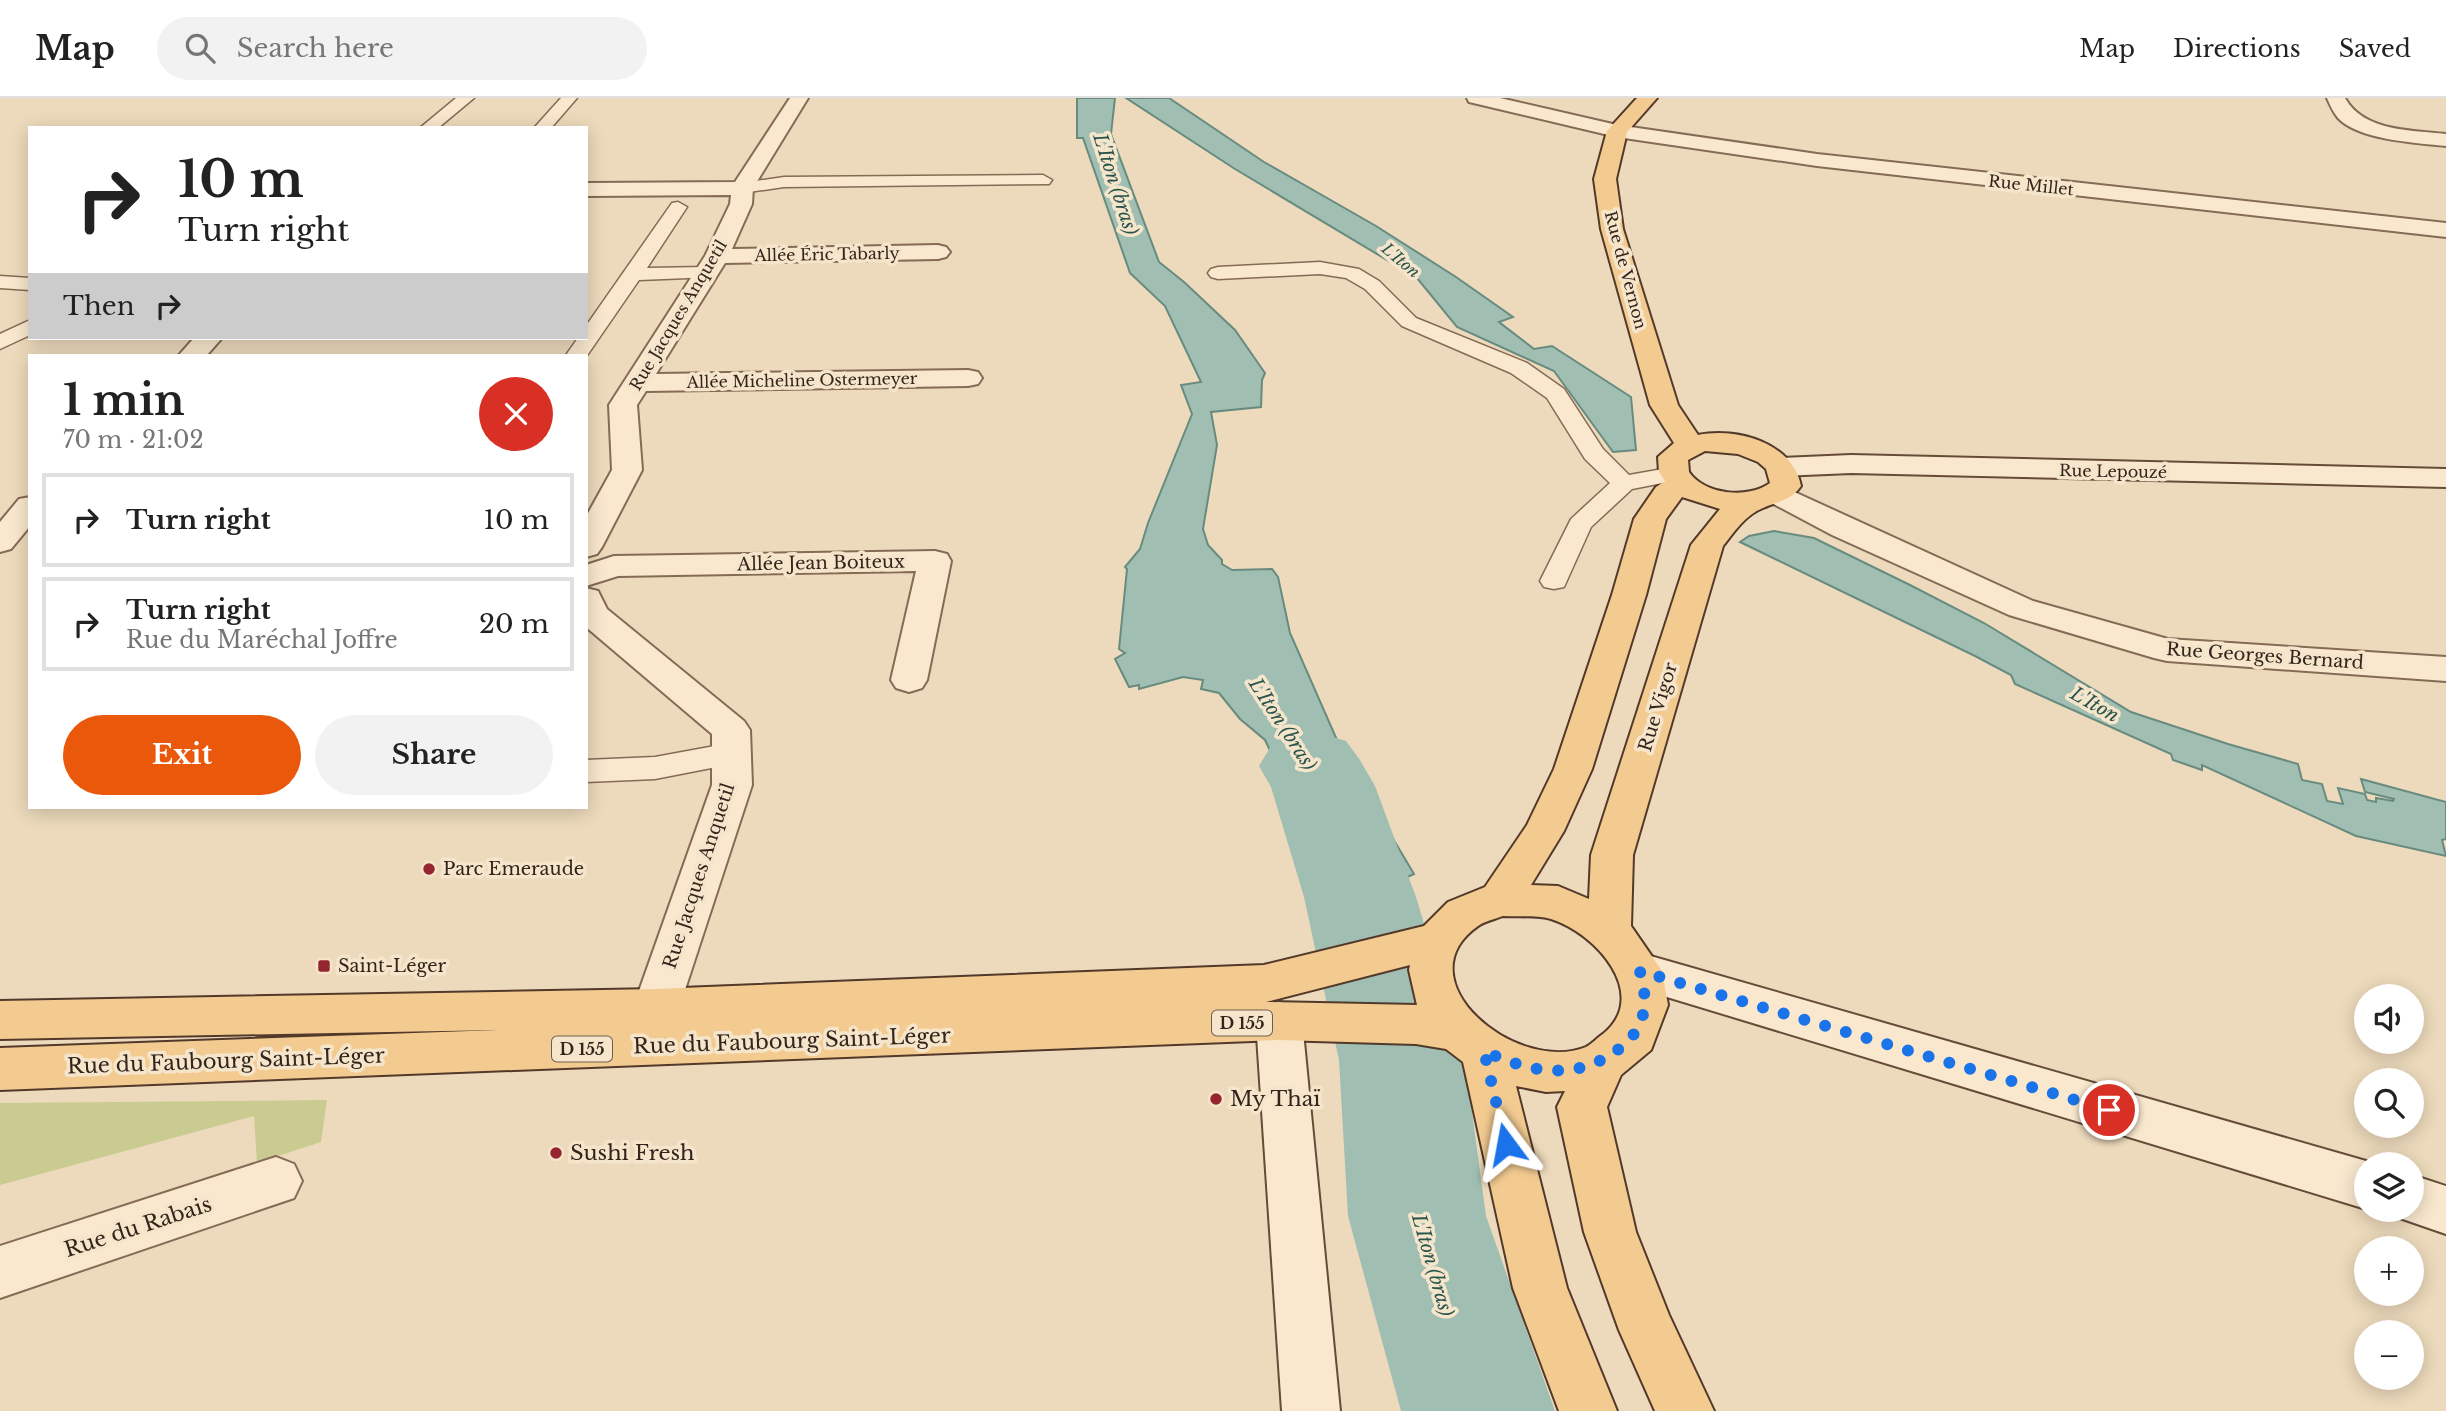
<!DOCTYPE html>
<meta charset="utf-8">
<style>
:root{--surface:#fff;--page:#f2f2f2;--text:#222;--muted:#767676;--line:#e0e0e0;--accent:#ea580c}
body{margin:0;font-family:"Libre Baskerville",serif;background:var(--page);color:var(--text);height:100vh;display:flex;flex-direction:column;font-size:26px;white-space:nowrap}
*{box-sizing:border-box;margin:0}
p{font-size:23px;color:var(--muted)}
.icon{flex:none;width:38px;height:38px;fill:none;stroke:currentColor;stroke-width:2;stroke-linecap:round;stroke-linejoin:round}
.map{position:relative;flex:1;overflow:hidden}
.sheet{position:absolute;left:28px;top:256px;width:560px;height:455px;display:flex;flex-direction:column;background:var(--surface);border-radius:0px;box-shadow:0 4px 18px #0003}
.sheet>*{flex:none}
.hud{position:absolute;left:28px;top:28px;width:560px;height:214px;border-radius:0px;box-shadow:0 4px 18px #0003;background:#fff;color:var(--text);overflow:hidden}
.buttons{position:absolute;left:2354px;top:886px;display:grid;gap:14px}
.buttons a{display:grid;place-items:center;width:70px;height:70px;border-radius:50%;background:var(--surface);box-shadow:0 4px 18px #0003;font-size:35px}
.pin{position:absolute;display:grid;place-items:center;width:60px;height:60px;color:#fff;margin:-30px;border:4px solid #fff;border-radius:50%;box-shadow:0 2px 7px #0007}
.me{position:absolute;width:77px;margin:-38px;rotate:347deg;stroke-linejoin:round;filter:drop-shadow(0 0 5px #0008)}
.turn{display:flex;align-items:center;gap:24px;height:147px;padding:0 35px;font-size:32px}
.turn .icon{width:91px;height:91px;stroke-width:2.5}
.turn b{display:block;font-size:49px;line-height:60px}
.then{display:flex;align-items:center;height:66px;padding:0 35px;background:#0003;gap:14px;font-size:26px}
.round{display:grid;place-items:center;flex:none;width:74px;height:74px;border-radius:37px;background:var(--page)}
.summary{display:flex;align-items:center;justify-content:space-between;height:119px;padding:0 35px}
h1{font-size:42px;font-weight:700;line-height:52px}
.button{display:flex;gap:14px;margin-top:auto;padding:14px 35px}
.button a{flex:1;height:80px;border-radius:42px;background:var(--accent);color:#fff;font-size:28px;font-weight:700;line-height:80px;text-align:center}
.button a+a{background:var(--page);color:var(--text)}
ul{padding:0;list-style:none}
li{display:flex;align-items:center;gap:21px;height:94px;margin:0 14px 10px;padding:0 21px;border:4px solid var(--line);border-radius:0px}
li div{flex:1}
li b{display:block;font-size:26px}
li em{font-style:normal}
header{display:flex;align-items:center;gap:42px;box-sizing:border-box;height:98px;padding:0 35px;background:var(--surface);border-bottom:2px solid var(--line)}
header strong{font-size:33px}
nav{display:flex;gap:38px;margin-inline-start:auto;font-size:24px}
.search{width:490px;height:63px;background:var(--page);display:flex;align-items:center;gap:18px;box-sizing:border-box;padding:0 24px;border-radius:38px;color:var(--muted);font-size:26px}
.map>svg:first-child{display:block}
</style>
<header>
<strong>Map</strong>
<div class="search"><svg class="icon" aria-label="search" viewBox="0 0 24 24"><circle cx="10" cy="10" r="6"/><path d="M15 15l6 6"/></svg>Search here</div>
<nav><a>Map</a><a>Directions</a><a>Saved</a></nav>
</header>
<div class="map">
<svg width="2446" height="1313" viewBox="0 0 2446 1313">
<rect width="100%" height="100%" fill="#eddabc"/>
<path fill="#cacb90" d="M327 1002 321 1044 257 1065 254 1018 0 1087V1005Z"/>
<g fill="#a0beb2" stroke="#688b7f" stroke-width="2">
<path d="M1077 0H1115L1111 36 1159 164 1184 184 1235 232 1265 275 1262 282 1261 309 1211 314 1217 347 1203 431 1208 447 1222 462V466L1232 472 1272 471 1278 479 1290 535 1344 658 1414 776 1322 818 1305 796 1302 748 1305 720 1282 688 1277 667 1265 642 1240 621 1219 595 1201 591 1203 582 1183 579 1139 591V587L1129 589 1115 561 1125 555 1119 551 1127 471 1125 469 1140 451 1148 425 1192 316 1181 287 1201 284 1165 208 1130 175 1083 40H1077Z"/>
<path d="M1126 0H1169L1264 64 1376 128 1456 179 1513 219 1499 224 1534 251 1552 248 1631 299 1636 352 1613 354 1554 273 1457 229 1417 180 1235 71Z"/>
<path d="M1774 433 1814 440 1910 487 1984 525 2131 614 2228 646 2298 666 2302 682 2322 686 2327 703 2343 706 2338 690 2365 696 2367 702 2376 704V700L2393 703 2394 701 2365 694 2361 681 2446 704V741L2442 742 2446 758 2356 738 2202 667V672L2173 662 2171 656 2015 586 2011 577 1975 558 1740 444 1749 438Z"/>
<path d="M1355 953 1449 974 1464 1022 1478 1104 1498 1158 1528 1270 1547 1313H1427L1411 1270Z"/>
</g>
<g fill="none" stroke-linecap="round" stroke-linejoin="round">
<path fill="#a0beb2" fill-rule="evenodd" d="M1310 632 1346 643 1360 662 1375 688 1416 799 1465 962 1486 1118 1555 1313H1401L1348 1118 1339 962 1304 799 1271 689 1259 668 1274 643Z"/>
<g stroke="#856a55" stroke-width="3">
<g id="lane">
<path d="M456 0H474L438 30H420Z"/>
<path d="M561 0H577L551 30H534Z"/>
<path d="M1043 77 1052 82 1049 86 784 89 742 95 733 90 742 85 784 79Z"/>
<path d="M678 104 687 109 647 170 706 169 713 171 716 175 713 179 639 182 586 259 566 257 578 240H586V228L672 105Z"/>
<path d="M1320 164 1359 171 1379 183 1416 220 1527 265 1564 291 1603 351 1629 377 1674 369 1683 371 1686 376 1683 381 1632 391 1591 429 1564 489 1554 491 1544 489 1540 483 1571 421 1610 385 1585 361 1547 300 1511 275 1402 228 1365 191 1346 180 1320 176 1218 181 1211 179 1208 175 1211 171 1218 169Z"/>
<path d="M0 178 30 180V192L0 190Z"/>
<path d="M30 222V237L0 251V236Z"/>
<path d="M731 645 742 648 747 656 742 664 655 681 586 684V662L655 659Z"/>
</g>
</g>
<g stroke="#856a55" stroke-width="4">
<g id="street">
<path d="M790 0H808L753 90 752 106 732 151 938 147 946 149 950 154 946 159 938 161 725 165 656 276 968 272 978 274 982 280 978 286 968 288 646 293 637 307 642 372 602 449 597 456 586 459V419L612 372 609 307 705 158 730 106 731 97 586 98V85L735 84Z"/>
<path d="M1467 0H1500L1617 27 1817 56 2446 125V139L1817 68 1617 39 1469 4Z"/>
<path d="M2327 0H2345C2364 34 2412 32 2446 36V48C2416 45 2359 42 2338 20 2333 14 2330 7 2327 0Z"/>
<path d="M194 240H222L207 257H179Z"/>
<path d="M1779 387 2033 503 2168 541 2446 559V583L2167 563 2154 560 2009 517 1832 437 1768 403 1764 396 1768 389Z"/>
<path d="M30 399V428L11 451 0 454V424L19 401Z"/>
<path d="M935 453 947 456 951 463 927 582 922 590 909 594 896 590 891 582 916 473 618 478 586 488V467L614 458Z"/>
<path d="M586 490 598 493 607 511 744 623 750 632 752 687 679 910 672 924 656 929 640 924 633 910 712 687V636L586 529Z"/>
<path d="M276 1059 294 1066 302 1083 294 1100 0 1200V1148Z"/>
</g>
</g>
<g stroke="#664b39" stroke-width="4">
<g id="secondary">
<path d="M1851 357 2446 371V389L1851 375 1781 378 1770 375 1766 369 1770 363 1781 360Z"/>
<path d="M1640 855 2366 1063 2373 1066H2366V1111L1624 886 1618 873 1624 860Z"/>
<path d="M1279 904 1295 909 1302 923 1340 1313H1282L1256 923 1263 909Z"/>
<path d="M2412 1077 2446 1088V1136L2394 1118 2391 1111H2412Z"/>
</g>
</g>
<g stroke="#52392a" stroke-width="4">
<path id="primary" d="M1637 0H1657L1627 34 1616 81 1623 131 1678 307 1698 337C1737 329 1793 345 1801 388 1791 403 1778 403 1763 410 1745 417 1734 434 1723 448L1633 757 1631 828 1662 873 1668 907 1651 952 1621 977 1607 1009 1636 1134 1669 1217 1714 1313H1655L1619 1232 1584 1134 1557 1009 1565 993 1546 994 1516 988 1567 1190 1617 1313H1559L1513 1190 1463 964 1446 951 1416 946 1279 942 0 992V950L498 932 0 941V903L656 891 1264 867 1424 828 1448 804 1485 789 1527 727 1554 671 1612 497 1634 421 1656 389 1665 383 1659 374 1658 359 1674 345 1650 307 1601 131 1594 81 1607 33ZM1705 353 1738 356 1758 364 1766 371 1770 385C1748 401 1705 397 1689 374L1688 362ZM1682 399 1720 411 1691 447 1591 757 1589 801 1558 788 1531 787 1564 733 1592 671 1646 497 1666 421ZM1503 818C1518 819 1537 817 1551 821 1596 835 1651 897 1603 936 1597 940 1592 946 1586 949 1517 977 1401 882 1478 828 1485 823 1495 821 1503 818ZM1410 867 1409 872 1417 907 1266 904Z"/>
</g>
<use href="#lane" fill="#f9e8ce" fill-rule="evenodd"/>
<use href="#street" fill="#f9e8ce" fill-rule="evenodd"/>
<use href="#secondary" fill="#f9e8ce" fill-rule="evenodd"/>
<use href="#primary" fill="#f3cb91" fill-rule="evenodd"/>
</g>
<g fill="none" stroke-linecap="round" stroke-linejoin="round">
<path stroke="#1a73e8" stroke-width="12" stroke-dasharray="0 21.6" d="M1506 1046 1484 953C1533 976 1579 984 1624 947 1635 938 1644 921 1645 905 1645 895 1642 884 1640 873L2109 1012"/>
</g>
<g fill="#942531" stroke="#f5e5cb" stroke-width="2.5">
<circle cx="429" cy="771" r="7"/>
<rect x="317" y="861" width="14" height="14" rx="3.5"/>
<circle cx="1216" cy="1001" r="7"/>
<circle cx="556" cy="1055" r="7"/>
</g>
<g text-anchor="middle" stroke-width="7" stroke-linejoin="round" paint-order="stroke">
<g font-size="16" fill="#34241b" stroke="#f5e5cb">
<text transform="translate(2031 87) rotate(6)" y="6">Rue Millet</text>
<text transform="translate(827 156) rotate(-1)" y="6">Allée Éric Tabarly</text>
<text transform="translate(1626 172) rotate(75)" y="6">Rue de Vernon</text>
<text transform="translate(678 217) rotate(-59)" y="6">Rue Jacques Anquetil</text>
<text transform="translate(802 282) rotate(-1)" y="6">Allée Micheline Ostermeyer</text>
<text transform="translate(2113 373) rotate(1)" y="6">Rue Lepouzé</text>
</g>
<g font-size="16" font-style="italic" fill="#29544d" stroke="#f5e5cb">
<text transform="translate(1401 162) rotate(40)" y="6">L'Iton</text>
</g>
<g fill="#f5e5cb" stroke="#6e5e50" stroke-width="2">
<rect x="1212" y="912.5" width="60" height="25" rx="5"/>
<rect x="552" y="938.5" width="60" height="25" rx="5"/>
</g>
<g font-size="16" font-weight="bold" fill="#34241b">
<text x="1242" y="931">D 155</text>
<text x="582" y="957">D 155</text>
</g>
<g font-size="18" fill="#34241b" stroke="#f5e5cb">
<text transform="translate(821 465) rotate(-1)" y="6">Allée Jean Boiteux</text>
<text transform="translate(2265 558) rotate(4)" y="6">Rue Georges Bernard</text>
<text transform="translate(1658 609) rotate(-73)" y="6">Rue Vigor</text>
<text transform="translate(699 778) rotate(-72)" y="6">Rue Jacques Anquetil</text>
</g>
<g font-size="18" fill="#34241b" stroke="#f5e5cb" text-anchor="start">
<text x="443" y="777">Parc Emeraude</text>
<text x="338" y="874">Saint-Léger</text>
</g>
<g font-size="19" font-style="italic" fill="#29544d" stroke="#f5e5cb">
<text transform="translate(1116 86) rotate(72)" y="7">L'Iton (bras)</text>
<text transform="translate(2095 606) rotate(29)" y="7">L'Iton</text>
<text transform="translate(1283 626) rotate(57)" y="7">L'Iton (bras)</text>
<text transform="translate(1433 1167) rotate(74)" y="7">L'Iton (bras)</text>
</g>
<g font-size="21" fill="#34241b" stroke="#f5e5cb">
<text transform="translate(792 943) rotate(-2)" y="7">Rue du Faubourg Saint-Léger</text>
<text transform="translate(226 963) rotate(-2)" y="7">Rue du Faubourg Saint-Léger</text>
<text transform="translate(138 1129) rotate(-18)" y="7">Rue du Rabais</text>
</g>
<g font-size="21" fill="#34241b" stroke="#f5e5cb" text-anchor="start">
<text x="1230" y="1008">My Thaï</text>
<text x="570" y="1062">Sushi Fresh</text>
</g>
</g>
</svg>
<div class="buttons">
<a><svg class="icon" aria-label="sound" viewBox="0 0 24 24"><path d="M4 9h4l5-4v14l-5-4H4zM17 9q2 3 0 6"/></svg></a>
<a><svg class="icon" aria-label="search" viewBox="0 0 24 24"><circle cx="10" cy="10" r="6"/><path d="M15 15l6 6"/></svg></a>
<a><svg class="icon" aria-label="layers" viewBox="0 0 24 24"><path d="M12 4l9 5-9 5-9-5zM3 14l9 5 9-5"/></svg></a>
<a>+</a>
<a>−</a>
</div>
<div class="pin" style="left:2109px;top:1012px;background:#d93025"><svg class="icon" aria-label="arrive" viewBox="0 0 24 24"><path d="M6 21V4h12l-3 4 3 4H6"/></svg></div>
<svg class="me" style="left:1506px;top:1046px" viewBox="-20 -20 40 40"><path d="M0-17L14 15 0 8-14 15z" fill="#1a73e8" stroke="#fff" stroke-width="4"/></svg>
<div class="hud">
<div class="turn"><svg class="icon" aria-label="right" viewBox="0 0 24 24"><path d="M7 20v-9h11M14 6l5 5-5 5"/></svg><div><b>10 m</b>Turn right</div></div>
<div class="then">Then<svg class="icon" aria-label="right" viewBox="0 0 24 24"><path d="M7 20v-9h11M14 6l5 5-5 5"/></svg></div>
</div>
<section class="sheet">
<div class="summary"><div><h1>1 min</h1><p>70 m · 21:02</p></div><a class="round" style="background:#d93025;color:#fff"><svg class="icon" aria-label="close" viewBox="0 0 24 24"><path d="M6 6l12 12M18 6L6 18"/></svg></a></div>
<ul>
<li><svg class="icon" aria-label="right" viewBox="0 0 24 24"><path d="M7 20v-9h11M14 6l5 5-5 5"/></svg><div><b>Turn right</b></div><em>10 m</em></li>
<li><svg class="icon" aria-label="right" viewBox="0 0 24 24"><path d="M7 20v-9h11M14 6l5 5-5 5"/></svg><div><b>Turn right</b><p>Rue du Maréchal Joffre</p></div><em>20 m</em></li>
</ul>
<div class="button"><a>Exit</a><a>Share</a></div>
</section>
</div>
